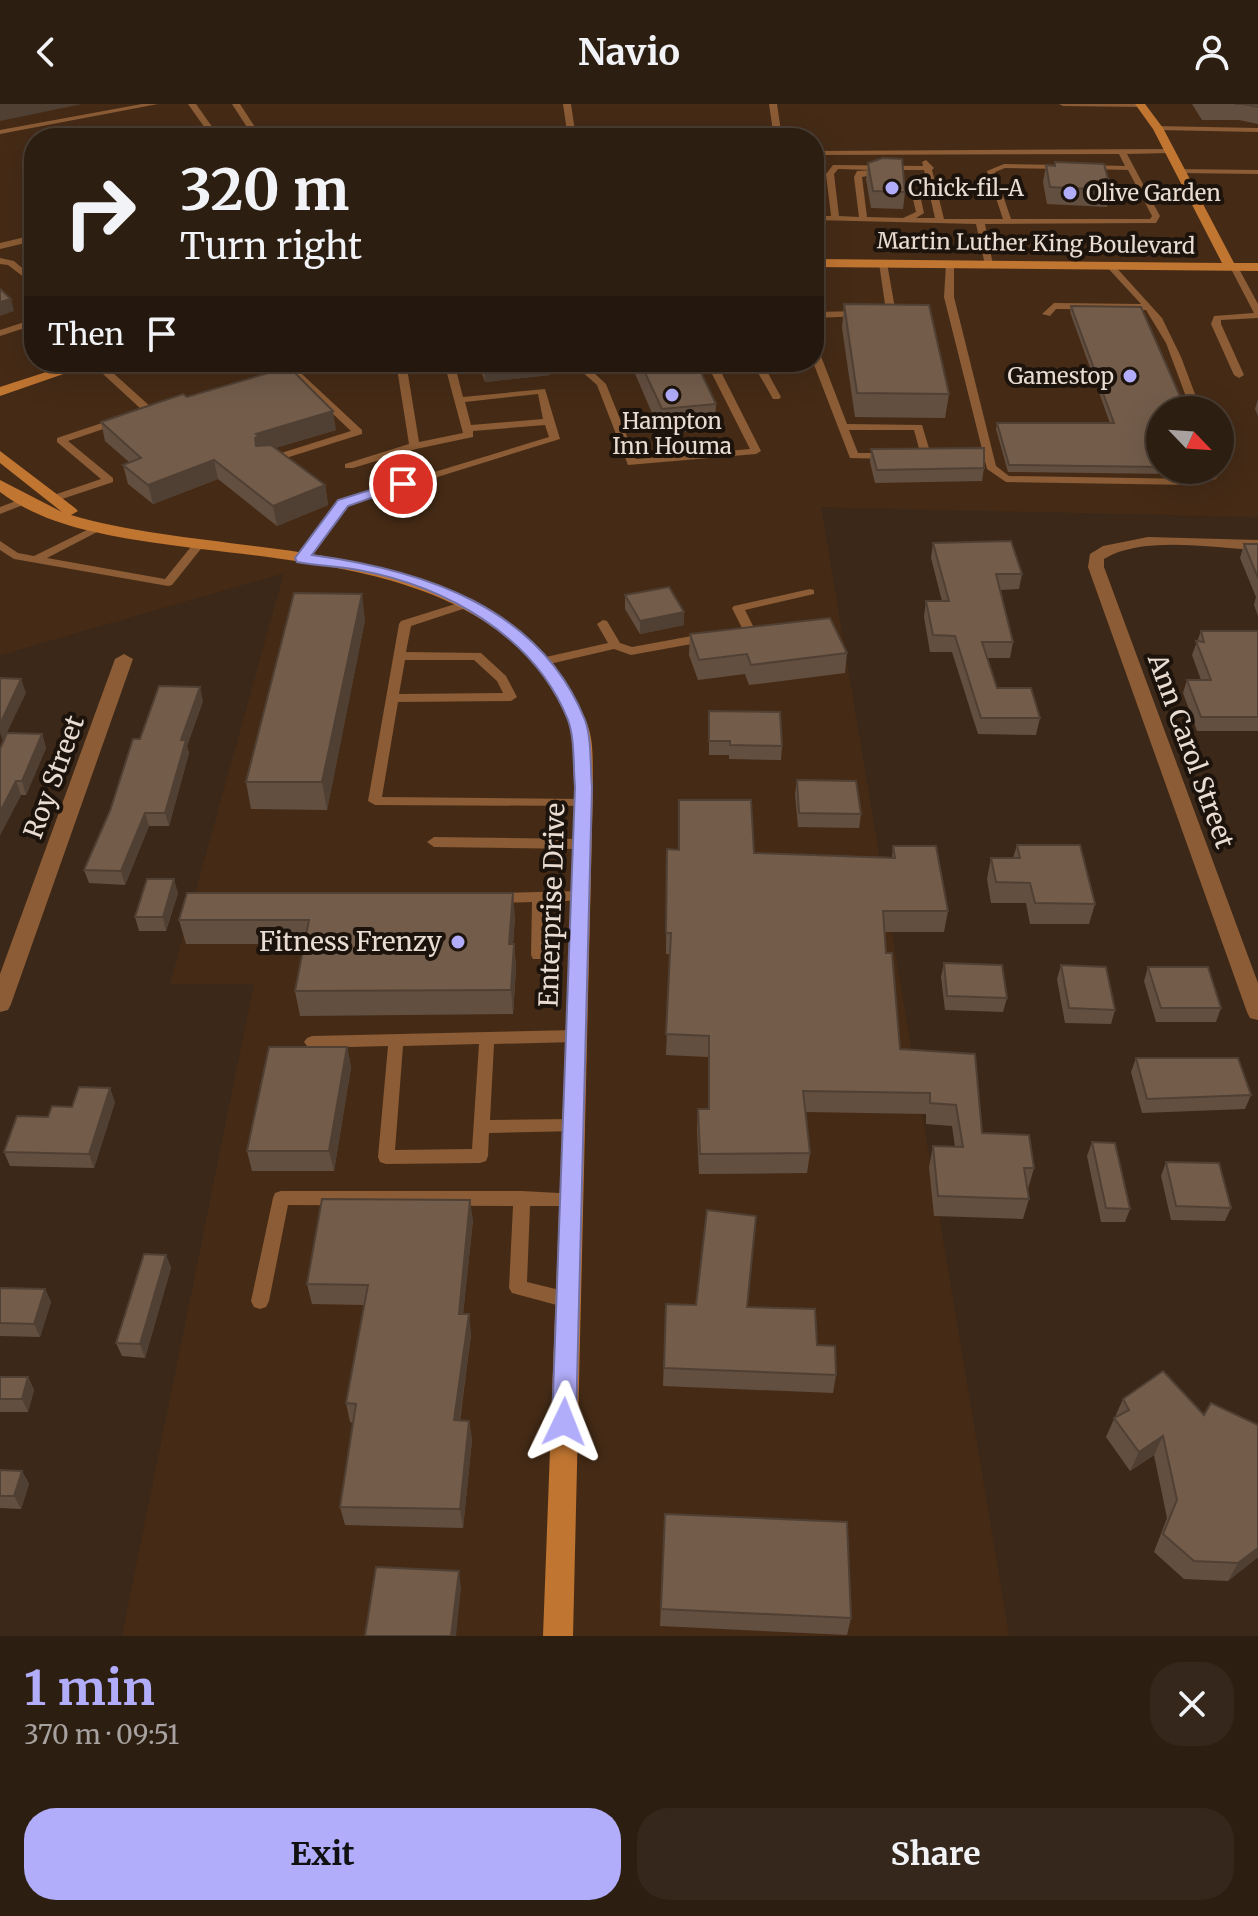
<!DOCTYPE html>
<meta charset="utf-8">
<style>
:root{--surface:#2d1e12;--page:#35271b;--text:#f1f3f6;--muted:#a7a29f;--line:#483c32;--accent:#b1adfa}
body{margin:0;font-family:Merriweather,serif;background:var(--page);color:var(--text);height:100vh;display:flex;flex-direction:column;font-size:30px;white-space:nowrap}
*{box-sizing:border-box;margin:0}
p{font-size:26px;color:var(--muted)}
.icon{flex:none;width:44px;height:44px;fill:none;stroke:currentColor;stroke-width:2;stroke-linecap:round;stroke-linejoin:round}
.map{position:relative;height:1532px;overflow:hidden}
.side{display:flex;flex-direction:column;background:var(--surface);flex:1}
.side>*{flex:none}
.hud{position:absolute;left:24px;top:24px;width:800px;height:244px;border-radius:32px;box-shadow:0 8px 32px #0002,0 0 0 2px var(--line);background:#2d1e12;color:var(--text);overflow:hidden}
.needle{width:52px;rotate:115deg}
.tools{position:absolute;left:1146px;top:292px;display:grid;gap:16px}
.tools a{display:grid;place-items:center;width:88px;height:88px;border-radius:50%;background:var(--surface);box-shadow:0 8px 32px #0002,0 0 0 2px var(--line);font-size:40px}
.pin{position:absolute;display:grid;place-items:center;width:68px;height:68px;color:#fff;margin:-34px;border:4px solid #fff;border-radius:50%;box-shadow:0 2px 8px #0007}
.me{position:absolute;width:88px;margin:-44px;rotate:2deg;stroke-linejoin:round;filter:drop-shadow(0 0 6px #0008)}
.turn{display:flex;align-items:center;gap:28px;height:168px;padding:0 24px;font-size:36px}
.turn .icon{width:104px;height:104px;stroke-width:2.5}
.turn b{display:block;font-size:56px;line-height:68px}
.then{display:flex;align-items:center;height:76px;padding:0 24px;background:#0003;gap:16px;font-size:30px}
.round{display:grid;place-items:center;flex:none;width:84px;height:84px;border-radius:32px;background:var(--page)}
.summary{display:flex;align-items:center;justify-content:space-between;height:136px;padding:0 24px}
h1{font-size:48px;font-weight:700;line-height:60px;color:var(--accent)}
.primary-button{display:flex;gap:16px;margin-top:auto;padding:16px 24px}
.primary-button a{flex:1;height:92px;border-radius:32px;background:var(--accent);color:#111;font-size:32px;font-weight:700;line-height:92px;text-align:center}
.primary-button a+a{background:var(--page);color:var(--text)}
header{display:flex;justify-content:space-between;align-items:center;height:104px;padding:0 24px;background:var(--surface);font-size:36px;font-weight:700}
.map>svg:first-child{display:block}
</style>
<header><svg class="icon" aria-label="back" viewBox="0 0 24 24"><path d="M15 5l-7 7 7 7"/></svg>Navio<svg class="icon" aria-label="person" viewBox="0 0 24 24"><circle cx="12" cy="8" r="4"/><path d="M4 21q1-7 8-7t8 7"/></svg></header>
<div class="map">
<svg width="1258" height="1532" viewBox="0 0 1258 1532">
<rect width="100%" height="100%" fill="#3c2818"/>
<path fill="#452b16" fill-rule="evenodd" d="M0 0H1258V413L821 403 1009 1532H122L254 880H170L284 469 0 551ZM34 34H814V258H34ZM1160 306H1220V366H1160Z"/>
<g fill="none" stroke-linecap="round" stroke-linejoin="round">
<g fill="#8b5c35" fill-rule="evenodd">
<path d="M142 0H158L0 30V26Z"/>
<path d="M188 0H196L220 34H212Z"/>
<path d="M232 0H240L262 34H254Z"/>
<path d="M563 0H571L576 34H568Z"/>
<path d="M769 0H777L782 34H774Z"/>
<path d="M1059 0H1145L1146 1 1142 3 1063 2Z"/>
<path d="M1155 22 1258 24V28L1158 26H1155Z"/>
<path d="M1168 45H1171V49L1127 50 1160 112 1156 119 985 120 993 161 989 164 985 161 976 120 814 116V112H831L826 70 833 61 923 62 922 58 926 56 934 64 932 66 944 115H1003L987 67 1004 60 1062 61 1066 63 1062 65 1005 64 995 68 1011 115H1150L1152 112 1128 66 1087 65 1083 63 1087 61 1125 62 1119 50 814 51V47ZM838 65 873 66 857 67 854 73 859 113 839 112 834 70ZM876 66H924L935 114H916L924 109 920 91 916 89 912 91 916 108 903 114 867 113 862 73 878 70 879 68Z"/>
<path d="M1176 65 1258 66V70L1179 69H1176Z"/>
<path d="M34 131V137L0 145V139Z"/>
<path d="M0 154 14 157 34 174V181L8 161 0 160Z"/>
<path d="M883 156 887 159 896 210C892 214 881 214 877 210L886 207 879 159Z"/>
<path d="M950 157 954 160V193L996 362 1009 372 1194 375 1208 371 1211 366H1220V364L1221 366 1216 375 1194 381 1006 378 987 365 944 193 946 160Z"/>
<path d="M1107 160H1113L1162 214 1181 253 1201 306H1191L1166 239 1146 206 1056 205 1050 212 1042 210 1054 199 1141 200 1106 162Z"/>
<path d="M1234 160 1238 163 1258 200V214L1221 216V220L1244 271 1239 274 1234 271 1211 220 1214 212 1254 209 1230 163Z"/>
<path d="M862 207 867 210 865 212 814 214V208Z"/>
<path d="M34 215V221L0 232V226Z"/>
<path d="M814 244 819 247 847 320 922 321 931 351 930 353 914 354 909 351 920 348 914 326H849L858 349H889L894 352 889 355 850 354 813 258Z"/>
<path d="M90 258H101L152 304V308L133 312V308L141 305Z"/>
<path d="M278 258H289L362 326V330L270 359H262V355L351 327Z"/>
<path d="M396 258H406L419 338 463 329 444 258H454L463 293 545 285 560 335 347 401 306 456H298L296 454 339 397 549 333 545 321 473 327V333L416 345 353 364H345V360L409 340ZM538 290 543 315 471 321 465 298Z"/>
<path d="M571 258H582L606 280 636 355 750 345 706 258H716L761 347 756 350 628 361 597 281Z"/>
<path d="M752 258H762L781 293 779 295H773Z"/>
<path d="M117 314 122 317 121 319 68 337 113 374V378L56 397H48V393L101 375 57 338V334Z"/>
<path d="M24 394 29 397 28 399 0 410V403Z"/>
<path d="M97 421 103 424 101 426 47 454 165 475 194 439H202L204 441 172 481 168 482 14 455 0 446V437L18 449 34 452Z"/>
<path d="M810 485 814 486V490L745 506 755 526 753 529 736 532 730 528 742 524 732 504 734 502Z"/>
<path d="M468 496 472 498V502L411 522 406 548 481 549 506 572 517 593 511 597 398 598 382 693 583 695 590 699 588 702 375 701 368 697 399 520 401 517ZM405 556H474L497 577 503 589 399 590Z"/>
<path d="M603 516 607 517 620 539 632 543 708 529 714 533 708 537 631 551 614 545 541 562 535 558 537 555 608 539 597 520Z"/>
<path d="M434 733 582 735 589 740 582 745 434 743 427 738Z"/>
<path d="M580 787 587 792 585 796 546 798 545 851 543 855H533L531 851 532 798 497 799 490 794 497 789Z"/>
<path d="M576 926 581 928 584 932 581 936 576 938 494 940 490 1016 573 1015 579 1017 581 1022 579 1027 489 1029 488 1052 486 1057 480 1059 386 1060 380 1058 378 1053 388 942 312 944 307 942 304 938 307 934 312 932ZM479 940 472 1045 395 1046 403 942Z"/>
<path d="M281 1087H522L577 1090 579 1095 577 1100 571 1102H530L527 1178 568 1188 574 1190 577 1196 574 1202 568 1204 512 1189 509 1184 513 1102 288 1101 269 1197 266 1203 260 1205 254 1203 251 1197 273 1094 275 1089Z"/>
</g>
<g fill="#8b5c35" fill-rule="evenodd">
<path d="M1148 433 1258 436V446C1214 444 1142 431 1104 455V463L1258 879V916L1250 914 1247 908 1088 463 1090 450 1103 442Z"/>
<path d="M124 550 133 555 11 900 8 906 0 908V870L115 555Z"/>
</g>
<g fill="#c07531" fill-rule="evenodd">
<path d="M1135 0H1145L1163 24 1234 159H1258V167L814 163V155L1222 159 1153 25Z"/>
<path d="M77 258H98L0 292V283Z"/>
<path d="M0 347 75 404 78 407 71 411C239 461 505 420 586 617 595 637 592 662 593 683L573 1532H543L575 683C573 662 576 637 568 617 503 457 292 460 149 438 98 430 42 420 0 388V376L62 408 0 359Z"/>
</g>
</g>
<g fill="#634f40">
<path d="M1192 0H1258V20L1239 16H1202Z"/>
<path d="M1055 58 1111 86 1107 103 1047 100 1043 78 1046 61 1054 62Z"/>
<path d="M868 59 905 88 903 105 871 104 866 75Z"/>
<path d="M844 200 949 290 945 314 855 313 842 224Z"/>
<path d="M1071 202 1160 306V366H1172L1171 370 1008 368 996 325 997 319H1110L1070 208Z"/>
<path d="M478 258H550V271L485 278Z"/>
<path d="M630 258H696L716 300 715 325 661 330Z"/>
<path d="M187 293 336 326 275 344 325 381 328 401 277 422 218 375 153 400 128 380 123 361 129 358 105 337 101 318Z"/>
<path d="M1258 295V312L1255 305Z"/>
<path d="M871 345 984 364 982 377 875 379 870 358Z"/>
<path d="M933 439 1022 470 1019 485 1000 486 1013 538 1010 554H987L997 584 1040 614 1036 631 978 630 952 548H930L924 513 926 497H942L931 454Z"/>
<path d="M1244 440H1258V512L1254 501 1256 493 1240 454Z"/>
<path d="M625 491 684 521 640 530 625 505Z"/>
<path d="M365 516 327 706 251 705 246 678Z"/>
<path d="M1201 527H1258V627H1197L1183 589 1187 576H1201L1192 551Z"/>
<path d="M690 530 847 549 845 569 749 581 745 570 698 576 689 551Z"/>
<path d="M203 597 187 642 189 649 169 722H149L125 781 89 779 84 766 140 635Z"/>
<path d="M709 607 782 642 781 656 729 655V651H709Z"/>
<path d="M42 630 46 644 26 691H21L0 731V645Z"/>
<path d="M797 676 861 710 859 724 798 723 795 690Z"/>
<path d="M679 696 754 749 892 753 893 742 948 807 944 828H884L886 849 900 945 975 950 982 1029 1034 1064 1028 1085H1027L1029 1095 1023 1115 934 1112 929 1063 933 1042 955 1043 952 1022 926 1020V1010L806 1008 810 1049 807 1069 699 1070 697 1026 698 1005H708V953L666 951 670 850H666L667 745 679 746Z"/>
<path d="M1017 741 1095 800 1089 820H1030L1026 799H991L987 775 991 754H1013Z"/>
<path d="M178 789 166 827H139L135 813Z"/>
<path d="M515 813 513 840H514L516 864 513 910 300 912 295 887 304 840H186L179 816Z"/>
<path d="M944 859 1007 894 1003 908 945 906 941 873Z"/>
<path d="M1061 861 1115 906 1111 920 1065 919 1057 875Z"/>
<path d="M1148 863 1221 904 1216 918H1156L1144 877Z"/>
<path d="M347 943 351 963 334 1067H252L247 1047Z"/>
<path d="M1136 954 1251 991 1245 1005 1142 1009 1131 968Z"/>
<path d="M115 998 94 1064 10 1062 4 1048 48 1013 72 1003Z"/>
<path d="M1092 1038 1130 1105 1125 1118H1101L1087 1052Z"/>
<path d="M1166 1058 1231 1104 1225 1117 1171 1116 1161 1072Z"/>
<path d="M473 1116 463 1210 471 1230 460 1317H469L472 1336 463 1424 345 1421 340 1403 353 1319 350 1318 346 1299 364 1201 312 1200 307 1180Z"/>
<path d="M166 1151 171 1164 145 1254 122 1252 116 1239Z"/>
<path d="M0 1184 45 1185 51 1198 40 1233 0 1232Z"/>
<path d="M666 1200 747 1203 817 1241 836 1271 833 1289 663 1282Z"/>
<path d="M1163 1267 1258 1453 1228 1477 1184 1475 1154 1448 1167 1414 1154 1351 1130 1367 1106 1333 1123 1295Z"/>
<path d="M0 1273H28L34 1286 28 1308H0Z"/>
<path d="M0 1366 22 1367 29 1380 21 1405 0 1404Z"/>
<path d="M665 1410 851 1514 847 1531 660 1522Z"/>
</g>
<g fill="#504034">
<path d="M0 0H82L0 17Z"/>
<path d="M11 195 14 207 0 212V198Z"/>
<path d="M500 258H550V271L485 278 484 260Z"/>
<path d="M333 307 336 326 262 348 256 342V330Z"/>
<path d="M214 356 218 375 153 400 148 381Z"/>
<path d="M325 381 328 401 277 422 273 402Z"/>
<path d="M362 490 365 516 327 706 322 678Z"/>
<path d="M684 508V521L640 530V517Z"/>
<path d="M21 575 26 589 3 637 0 628V620Z"/>
<path d="M200 583 203 597 187 642 189 649 169 722 165 709 181 636Z"/>
<path d="M42 630 46 644 26 691 22 677Z"/>
<path d="M16 677 21 691 0 731V708Z"/>
<path d="M145 709 149 722 125 781 121 767Z"/>
<path d="M174 775 178 789 166 827 163 813Z"/>
<path d="M513 789 515 813 511 864 509 840Z"/>
<path d="M514 840 516 864 513 910 511 886Z"/>
<path d="M347 943 351 963 334 1067 329 1047Z"/>
<path d="M110 984 115 998 94 1064 89 1050Z"/>
<path d="M470 1096 473 1116 461 1230 459 1210Z"/>
<path d="M166 1151 171 1164 145 1254 140 1240Z"/>
<path d="M45 1185 51 1198 40 1233 34 1220Z"/>
<path d="M469 1210 471 1230 457 1335 454 1316Z"/>
<path d="M28 1273 34 1286 28 1308 22 1295Z"/>
<path d="M469 1317 472 1336 463 1424 460 1405Z"/>
<path d="M1163 1332 1154 1351 1130 1367 1139 1348Z"/>
<path d="M22 1367 29 1380 21 1405 14 1392Z"/>
<path d="M1258 1444V1453L1228 1477 1238 1459Z"/>
<path d="M459 1467 461 1484 456 1532H451Z"/>
</g>
<g fill="#735c4a" stroke="#504034" stroke-width="2">
<path d="M1235 0H1258V3L1243 0Z"/>
<path d="M883 54 902 55 905 88 873 87 868 59Z"/>
<path d="M1055 58 1104 60 1111 86 1050 83 1046 61 1055 62Z"/>
<path d="M0 185 11 195 0 198Z"/>
<path d="M844 200 929 201 949 290 857 289Z"/>
<path d="M1071 202 1141 203 1186 306H1160V324H1157L1160 332V363L1009 361 997 319H1114Z"/>
<path d="M640 258H696L716 300 662 305Z"/>
<path d="M289 263 333 307 256 330 259 332 255 334 256 342 271 341 325 381 273 402 214 356 148 381 123 361 141 354 101 318 183 290 187 293Z"/>
<path d="M984 344V364L877 366 871 345Z"/>
<path d="M1011 437 1022 470H996L1013 538H982L997 584H1031L1040 614H981L955 532 933 531 926 497H949L933 439Z"/>
<path d="M1244 440H1258V474Z"/>
<path d="M669 483 684 508 640 517 625 491Z"/>
<path d="M294 489 362 490 322 678H246Z"/>
<path d="M830 514 847 549 751 561 747 550 699 556 690 530Z"/>
<path d="M1201 527H1258V613H1201L1187 576H1211L1196 537 1204 538Z"/>
<path d="M0 574 21 575 0 620Z"/>
<path d="M159 582 200 583 181 636H186L165 709H145L121 767 84 766 110 707 133 635H140Z"/>
<path d="M709 607 780 608 782 642 730 641V637H709Z"/>
<path d="M7 629 42 630 22 677H16L0 708V645Z"/>
<path d="M797 676 856 677 861 710 799 709Z"/>
<path d="M679 696H751L754 749 895 754 893 742H936L948 807H883L886 849H892L900 945 975 950 982 1029 1029 1031 1034 1064H1024L1029 1095 938 1092 933 1042 963 1043 956 1001 930 999V989L803 987 810 1049 700 1050 698 1005H709V932L666 930 671 829H666L667 745 679 746Z"/>
<path d="M1017 741H1080L1095 800 1035 799 1030 779 996 778 991 754H1020Z"/>
<path d="M147 775H174L163 813H135Z"/>
<path d="M187 789H513L509 840H514L511 886 295 887 309 816H179Z"/>
<path d="M944 859 1002 861 1007 894 947 892Z"/>
<path d="M1061 861 1106 863 1115 906 1069 904Z"/>
<path d="M1148 863H1208L1221 904H1161Z"/>
<path d="M269 943H347L329 1047H247Z"/>
<path d="M1136 954H1238L1251 991 1147 995Z"/>
<path d="M79 983 110 984 89 1050 4 1048 17 1012 48 1013 52 1002 72 1003Z"/>
<path d="M1092 1038 1115 1039 1130 1105 1106 1104Z"/>
<path d="M1166 1058 1219 1059 1231 1104 1176 1102Z"/>
<path d="M322 1095 470 1096 459 1210H469L454 1316 469 1317 460 1405 340 1403 356 1300 346 1299 368 1181 307 1180Z"/>
<path d="M707 1106 756 1112 747 1203 815 1205 817 1241 835 1242 836 1271 664 1264 666 1200 696 1201Z"/>
<path d="M144 1150 166 1151 140 1240 116 1239Z"/>
<path d="M0 1184 45 1185 34 1220 0 1219Z"/>
<path d="M1163 1267 1204 1311 1211 1299 1258 1321V1444L1238 1459 1194 1457 1163 1430 1177 1396 1163 1332 1139 1348 1114 1314 1129 1306 1123 1295Z"/>
<path d="M0 1273H28L22 1295H0Z"/>
<path d="M0 1366 22 1367 14 1392H0Z"/>
<path d="M665 1410 847 1418 851 1514 661 1505Z"/>
<path d="M376 1463 459 1467 451 1532H365Z"/>
</g>
<path fill="#b1adfa" stroke="#7370a2" stroke-width="2" d="M399 377 410 380 348 402 312 451C423 466 540 503 585 616 592 635 590 662 592 683L576 1318 573 1326 564 1329 556 1326 552 1318 575 683C573 662 575 635 568 616 534 531 445 482 358 466 338 462 317 462 297 458L295 454 338 396Z"/>
<g fill="#b1adfa" stroke="#1c130c" stroke-width="3">
<circle cx="892" cy="84" r="8"/>
<circle cx="1070" cy="89" r="8"/>
<circle cx="1130" cy="272" r="8"/>
<circle cx="672" cy="291" r="8"/>
<circle cx="458" cy="838" r="8"/>
</g>
<g text-anchor="middle" stroke-width="8" stroke-linejoin="round" paint-order="stroke">
<g font-size="22" fill="#e9dcd2" stroke="#1c130c" text-anchor="start">
<text x="908" y="92">Chick-fil-A</text>
<text x="1086" y="97">Olive Garden</text>
<text x="1114" y="280" text-anchor="end">Gamestop</text>
<text x="672" y="325" text-anchor="middle">Hampton<tspan x="672" dy="25">Inn Houma</tspan></text>
</g>
<g font-size="22" fill="#e9dcd2" stroke="#1c130c">
<text transform="translate(1036 139) rotate(1)" y="8">Martin Luther King Boulevard</text>
</g>
<g font-size="26" fill="#e9dcd2" stroke="#1c130c">
<text transform="translate(1191 647) rotate(70)" y="9">Ann Carol Street</text>
<text transform="translate(54 673) rotate(-70)" y="9">Roy Street</text>
<text transform="translate(552 801) rotate(-88)" y="9">Enterprise Drive</text>
</g>
<g font-size="26" fill="#e9dcd2" stroke="#1c130c" text-anchor="end">
<text x="442" y="847">Fitness Frenzy</text>
</g>
</g>
</svg>
<div class="tools">
<a><svg class="needle" viewBox="-14 -14 28 28"><path d="M0-13l5 13h-10z" fill="#e53935"/><path d="M0 13l5-13h-10z" fill="#a7a29f"/></svg></a>
</div>
<div class="pin" style="left:403px;top:380px;background:#d93025"><svg class="icon" aria-label="arrive" viewBox="0 0 24 24"><path d="M6 21V4h12l-3 4 3 4H6"/></svg></div>
<svg class="me" style="left:564px;top:1318px" viewBox="-20 -20 40 40"><path d="M0-17L14 15 0 8-14 15z" fill="#b1adfa" stroke="#fff" stroke-width="4"/></svg>
<div class="hud">
<div class="turn"><svg class="icon" aria-label="right" viewBox="0 0 24 24"><path d="M7 20v-9h11M14 6l5 5-5 5"/></svg><div><b>320 m</b>Turn right</div></div>
<div class="then">Then<svg class="icon" aria-label="arrive" viewBox="0 0 24 24"><path d="M6 21V4h12l-3 4 3 4H6"/></svg></div>
</div>
</div>
<section class="side">
<div class="summary"><div><h1>1 min</h1><p>370 m · 09:51</p></div><a class="round"><svg class="icon" aria-label="close" viewBox="0 0 24 24"><path d="M6 6l12 12M18 6L6 18"/></svg></a></div>
<div class="primary-button"><a>Exit</a><a>Share</a></div>
</section>
